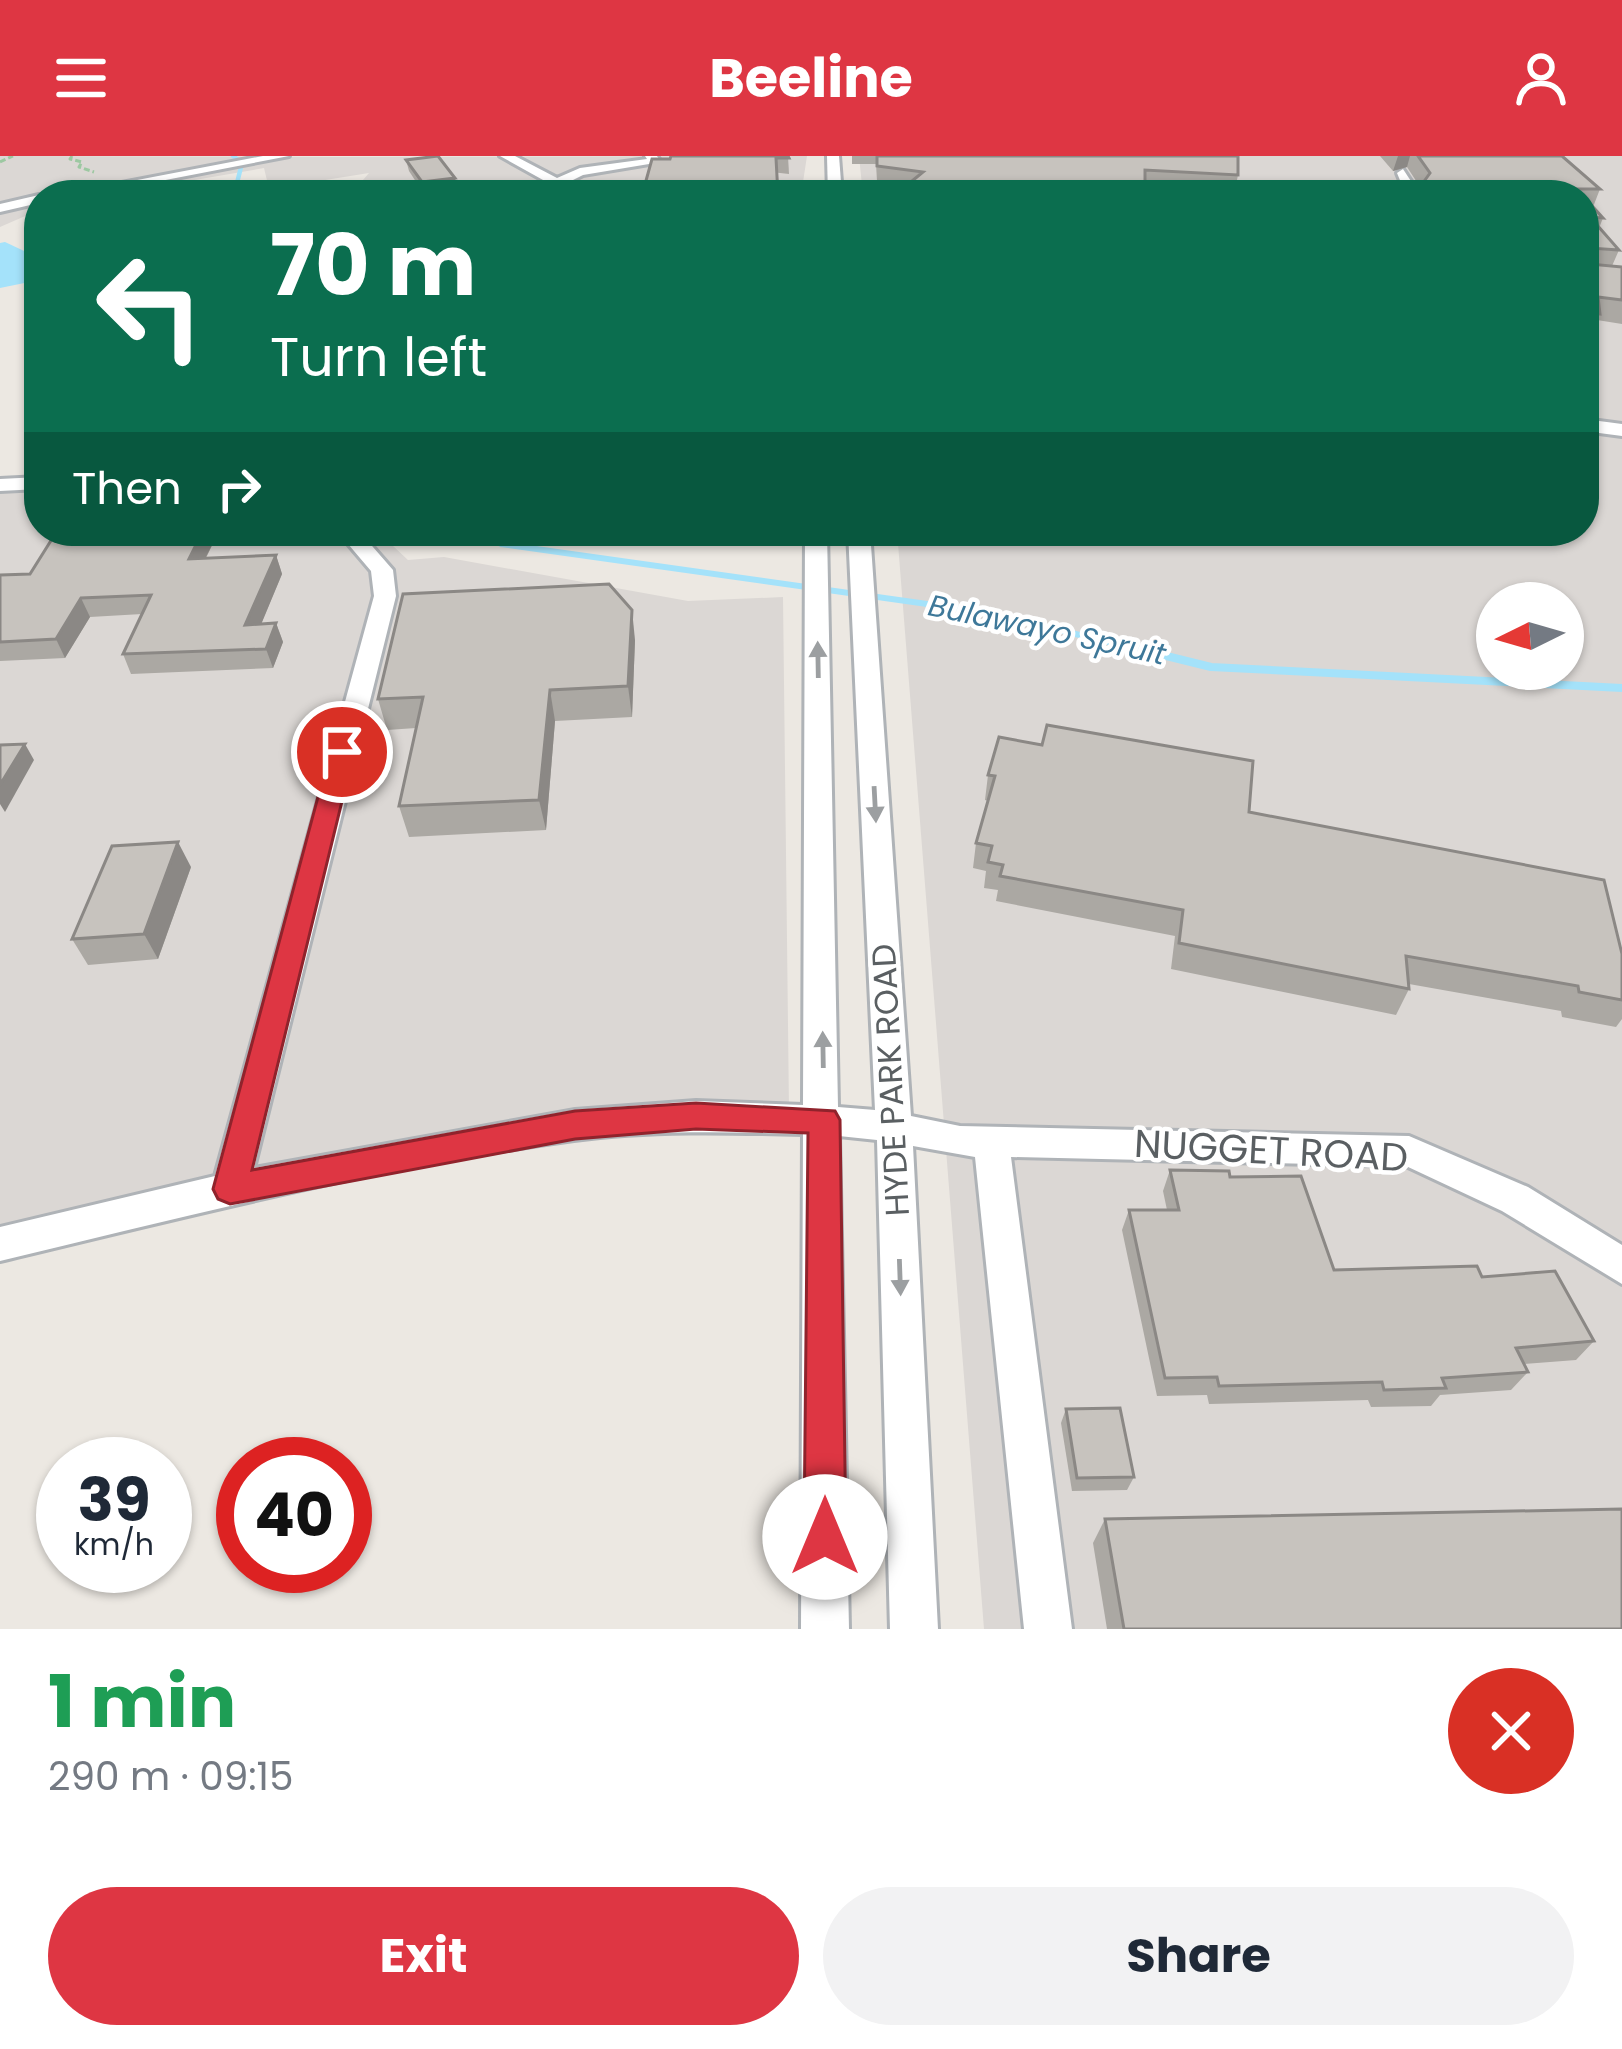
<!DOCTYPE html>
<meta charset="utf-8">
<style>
:root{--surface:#fff;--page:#f2f2f3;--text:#1f2937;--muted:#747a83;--accent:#de3643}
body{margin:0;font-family:Poppins,sans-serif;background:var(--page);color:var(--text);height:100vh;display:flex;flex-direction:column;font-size:45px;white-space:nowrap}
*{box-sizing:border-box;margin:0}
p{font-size:39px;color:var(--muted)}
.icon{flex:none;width:66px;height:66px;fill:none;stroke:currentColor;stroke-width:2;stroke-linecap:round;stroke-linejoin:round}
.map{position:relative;height:1473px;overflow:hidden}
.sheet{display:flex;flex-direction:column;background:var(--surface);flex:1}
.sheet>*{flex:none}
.hud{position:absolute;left:24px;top:24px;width:1575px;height:366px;border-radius:48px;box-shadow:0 3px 9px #0004;background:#0b6e4f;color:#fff;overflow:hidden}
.needle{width:78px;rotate:265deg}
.tools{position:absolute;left:1476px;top:426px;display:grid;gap:24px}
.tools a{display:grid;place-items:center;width:108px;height:108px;border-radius:50%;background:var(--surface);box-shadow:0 3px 9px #0004;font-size:60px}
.speed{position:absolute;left:36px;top:1281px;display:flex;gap:24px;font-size:60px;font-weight:700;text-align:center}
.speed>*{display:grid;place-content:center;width:156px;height:156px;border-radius:50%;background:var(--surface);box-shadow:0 3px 9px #0004;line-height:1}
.speed small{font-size:30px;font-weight:400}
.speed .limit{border:18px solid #d22;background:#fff;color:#111}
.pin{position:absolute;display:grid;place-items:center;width:102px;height:102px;color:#fff;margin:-51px;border:6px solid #fff;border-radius:50%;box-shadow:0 3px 12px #0007}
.me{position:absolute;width:132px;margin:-66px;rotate:0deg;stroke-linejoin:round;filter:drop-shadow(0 0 9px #0008)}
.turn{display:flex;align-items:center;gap:42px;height:252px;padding:0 48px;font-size:54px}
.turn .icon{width:156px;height:156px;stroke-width:2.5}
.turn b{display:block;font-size:84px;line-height:102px}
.then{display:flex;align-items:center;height:114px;padding:0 48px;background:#0003;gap:24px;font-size:45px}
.round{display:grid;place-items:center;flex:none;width:126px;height:126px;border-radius:63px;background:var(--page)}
.summary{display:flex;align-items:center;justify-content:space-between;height:204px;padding:0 48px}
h1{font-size:72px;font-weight:700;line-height:90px;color:#1e9e55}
.action{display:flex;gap:24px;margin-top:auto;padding:24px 48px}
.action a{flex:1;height:138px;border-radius:72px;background:var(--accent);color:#fff;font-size:48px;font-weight:700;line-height:138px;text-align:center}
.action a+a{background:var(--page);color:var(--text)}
header{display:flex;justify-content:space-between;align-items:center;height:156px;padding:0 48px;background:var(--accent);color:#fff;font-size:54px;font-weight:700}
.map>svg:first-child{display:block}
</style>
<header><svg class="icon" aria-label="menu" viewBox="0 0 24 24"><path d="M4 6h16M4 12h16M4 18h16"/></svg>Beeline<svg class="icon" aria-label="person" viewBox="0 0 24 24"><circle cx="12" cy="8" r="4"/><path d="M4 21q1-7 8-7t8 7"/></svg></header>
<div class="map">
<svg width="1622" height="1473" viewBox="0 0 1622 1473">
<rect width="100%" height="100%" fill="#ece8e2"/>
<g fill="#dbd7d4" fill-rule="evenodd">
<path d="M0 0 332 1 807 0 801 39H350L369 17 269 33 264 12 107 39H39V54L0 71Z"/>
<path d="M859 0H1622V1473H984L897 375H1584V39H863ZM1497 447H1563V513H1497Z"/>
<path d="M39 321V375H377L408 404 444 401 688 445 783 441 789 955 698 948 0 1077V323Z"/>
</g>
<path fill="#a4e2fa" d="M5 86 39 102V124L0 132V87Z"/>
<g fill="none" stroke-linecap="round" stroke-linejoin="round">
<path stroke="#a4e2fa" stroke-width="4.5" d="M227 39 236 31 242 7 233 0"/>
<path stroke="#a4e2fa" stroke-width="6" d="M478 375 501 388 984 456 1146 495"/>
<path stroke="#a4e2fa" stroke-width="8" d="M1134 492 1211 511 1622 532"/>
<g stroke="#afb3b7" stroke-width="6">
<g id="minor">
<path d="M263 0H289L88 39H59Z"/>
<path d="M500 0H515L557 22 580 12 647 3 645 0H657L661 6 583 19 567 27 587 39H570Z"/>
<path d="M827 0H839L842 39H828Z"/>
<path d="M1403 13 1420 39H1406L1397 17Z"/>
<path d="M469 28 518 35 525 39 464 35Z"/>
<path d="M39 39V47L0 56V48Z"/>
<path d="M1584 263 1622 268V280L1584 275Z"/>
<path d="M39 321V333L0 335V323Z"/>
<path d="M337 375H359L393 414 396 440 254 1012 575 954 696 945 803 949 805 375H827L838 951 875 954 848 375H870L911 960 960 970 1409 980 1528 1031 1622 1089V1128L1502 1055 1406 1010 1011 1001 1072 1473H1024L975 1001 913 990 938 1473H890L877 984 839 980 849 1473H801L803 978C727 976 650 974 574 984 383 1010 187 1060 0 1105V1071L215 1020 374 440 371 415Z"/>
</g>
</g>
<g stroke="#9cc8a1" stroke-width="3" stroke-dasharray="6 3" stroke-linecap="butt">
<path d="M72 0 70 3 82 6 79 11 94 16"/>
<path d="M0 6 13 0"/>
</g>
<use href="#minor" fill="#fff" fill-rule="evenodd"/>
</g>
<g fill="#aba8a3">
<path d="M788 0 789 18 652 3Z"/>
<path d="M852 0H1238V19L1235 34 1145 29H908L877 25 876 8H852Z"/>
<path d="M1380 0H1562L1600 33 1593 51 1603 62 1599 72 1619 94 1612 110 1622 111V168L1597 164 1590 181 1584 180V39H1421L1422 34 1407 11 1393 15Z"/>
<path d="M406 4 455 22 457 33 424 38 409 15Z"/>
<path d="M219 375 206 402 276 399 282 418 261 468 276 467 283 486 273 512 131 518 123 498 142 458 90 461 65 502 0 505V419L30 418Z"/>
<path d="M635 484 632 561 555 565 546 674 409 681 399 650 416 572 387 574 378 543Z"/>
<path d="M988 619 1249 656 1622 798V863L1616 871 1562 861 1561 855 1409 828V833L1396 859 1171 813 1175 780 996 745 998 734 984 732 986 715 973 712 976 687 988 645 985 644Z"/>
<path d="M191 711 158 803 88 809 72 783Z"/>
<path d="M1170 1014 1230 1021 1334 1114 1482 1121 1594 1185 1576 1204 1524 1208 1528 1216 1511 1234 1440 1239 1431 1250 1371 1251 1368 1244 1209 1248 1207 1239 1157 1240 1122 1074 1129 1054H1167L1163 1035Z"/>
<path d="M1066 1253 1134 1321 1127 1334 1072 1335 1061 1267Z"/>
<path d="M1105 1363 1622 1473H1107L1093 1387Z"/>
</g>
<g fill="#8b8885">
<path d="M1398 0H1410L1407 11 1393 15Z"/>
<path d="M455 22 457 33 424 38 422 26Z"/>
<path d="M203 375H219L196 421 189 403Z"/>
<path d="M276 399 282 418 253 488 245 469Z"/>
<path d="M81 442 90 461 65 502 56 483Z"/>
<path d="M632 454 635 484 632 561 628 530Z"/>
<path d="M276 467 283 486 273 512 266 493Z"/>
<path d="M550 534 555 565 546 674 539 644Z"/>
<path d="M25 588 34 604 5 656 0 648V629Z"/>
<path d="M178 686 191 711 158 803 144 778Z"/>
</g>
<g fill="#c7c3be" stroke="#8b8885" stroke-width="3">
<path d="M438 0 455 22 422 26 406 4Z"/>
<path d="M671 0H788L789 2H776L778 39H642L652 3H670Z"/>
<path d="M877 0H1238V19L1145 14V39H895L923 16 877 10Z"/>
<path d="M1418 0H1562L1600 33H1576L1582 39H1439L1425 24 1430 17Z"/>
<path d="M1584 41 1603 62 1590 61 1619 94 1590 92 1589 108 1622 111V144L1598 141 1600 158 1584 156Z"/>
<path d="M57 375H203L189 403 276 399 245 469 276 467 266 493 123 498 151 439 81 442 56 483 0 486V419L30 418Z"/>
<path d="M609 428 632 454 628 530 550 534 539 644 399 650 423 541 378 543 403 438Z"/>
<path d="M1047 569 1253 605 1249 656 1604 724 1622 798V844L1579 836 1578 830 1406 800 1409 833 1179 787 1183 754 1000 720 1003 709 988 706 992 690 976 687 995 620 988 619 999 581 1042 589Z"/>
<path d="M25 588 0 629V589Z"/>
<path d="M178 686 144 778 72 783 112 690Z"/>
<path d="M1170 1014 1229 1015 1230 1021 1301 1020 1334 1114 1477 1110 1482 1121 1555 1115 1594 1185 1516 1192 1528 1216 1442 1222 1446 1232 1384 1234 1382 1226 1219 1230 1217 1221 1165 1222 1129 1054H1179Z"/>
<path d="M1120 1252 1134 1321 1077 1322 1066 1253Z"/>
<path d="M1622 1353V1473H1124L1105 1363Z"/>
</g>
<defs><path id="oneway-solid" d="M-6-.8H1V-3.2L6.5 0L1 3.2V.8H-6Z" transform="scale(3)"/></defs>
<g fill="#9c9fa1">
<use href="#oneway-solid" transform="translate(818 504) rotate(-91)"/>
<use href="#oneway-solid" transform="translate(875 648) rotate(87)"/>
<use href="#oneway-solid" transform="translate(823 894) rotate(-91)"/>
<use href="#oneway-solid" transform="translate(900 1121) rotate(88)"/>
</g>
<path fill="#de3643" stroke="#90232c" stroke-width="3" d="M342 589 354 596 252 1014 575 955 696 947 835 955 840 964 846 1381 840 1395 825 1401 810 1395 804 1381 808 977 696 973 575 983 230 1048 218 1043 213 1033 330 596Z"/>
<g text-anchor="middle" stroke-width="9" stroke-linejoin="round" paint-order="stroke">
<g font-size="30" font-style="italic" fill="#3e7899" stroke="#fff">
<text transform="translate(1047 474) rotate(12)" y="10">Bulawayo Spruit</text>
</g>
<g font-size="33" fill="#5a5f62" stroke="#fff">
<text transform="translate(890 924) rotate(-93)" y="12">HYDE PARK ROAD</text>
</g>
<g font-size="39" fill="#5a5f62" stroke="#fff">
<text transform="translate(1271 994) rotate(3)" y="14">NUGGET ROAD</text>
</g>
</g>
</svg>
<div class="tools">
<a><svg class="needle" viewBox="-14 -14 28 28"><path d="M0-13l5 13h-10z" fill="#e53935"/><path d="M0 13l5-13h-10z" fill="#747a83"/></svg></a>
</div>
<div class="speed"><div>39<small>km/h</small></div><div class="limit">40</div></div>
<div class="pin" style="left:342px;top:596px;background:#d93025"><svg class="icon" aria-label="arrive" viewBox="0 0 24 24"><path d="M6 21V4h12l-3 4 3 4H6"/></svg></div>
<svg class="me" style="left:825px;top:1381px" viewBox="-20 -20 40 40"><circle r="19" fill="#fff"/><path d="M0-13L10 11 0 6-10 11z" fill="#de3643"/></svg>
<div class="hud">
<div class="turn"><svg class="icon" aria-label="left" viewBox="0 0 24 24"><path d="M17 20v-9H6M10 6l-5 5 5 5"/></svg><div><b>70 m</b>Turn left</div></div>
<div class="then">Then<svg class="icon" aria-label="right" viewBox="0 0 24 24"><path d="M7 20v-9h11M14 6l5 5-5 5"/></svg></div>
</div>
</div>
<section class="sheet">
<div class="summary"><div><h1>1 min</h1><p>290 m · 09:15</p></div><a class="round" style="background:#d93025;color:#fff"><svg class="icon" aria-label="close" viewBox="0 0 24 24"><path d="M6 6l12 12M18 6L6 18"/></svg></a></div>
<div class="action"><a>Exit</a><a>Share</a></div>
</section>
